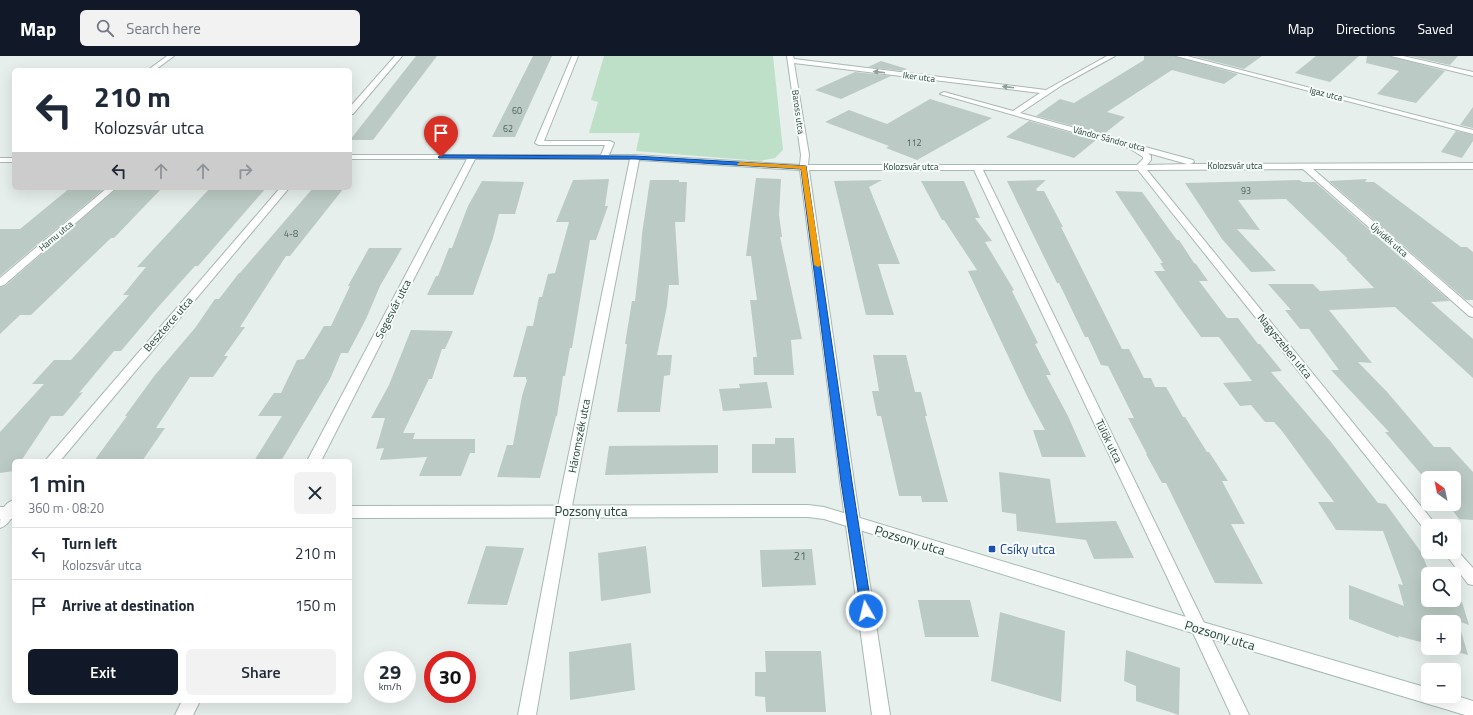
<!DOCTYPE html>
<meta charset="utf-8">
<style>
:root{--surface:#fff;--page:#f2f2f3;--text:#1f2937;--muted:#747a83;--line:#e0e1e3;--accent:#111827}
body{margin:0;font-family:"Titillium Web",sans-serif;background:var(--page);color:var(--text);height:100vh;display:flex;flex-direction:column;font-size:15px;white-space:nowrap}
*{box-sizing:border-box;margin:0}
p{font-size:13px;color:var(--muted)}
.icon{flex:none;width:22px;height:22px;fill:none;stroke:currentColor;stroke-width:2;stroke-linecap:round;stroke-linejoin:round}
.map{position:relative;flex:1;overflow:hidden}
.side{position:absolute;left:12px;top:403px;width:340px;height:244px;display:flex;flex-direction:column;background:var(--surface);border-radius:6px;box-shadow:0 4px 16px #0002}
.side>*{flex:none}
.guide{position:absolute;left:12px;top:12px;width:340px;height:122px;border-radius:6px;box-shadow:0 4px 16px #0002;background:#fff;color:var(--text);overflow:hidden}
.needle{width:26px;rotate:327deg}
.fabs{position:absolute;left:1421px;top:415px;display:grid;gap:8px}
.fabs a{display:grid;place-items:center;width:40px;height:40px;border-radius:6px;background:var(--surface);box-shadow:0 4px 16px #0002;font-size:20px}
.speed{position:absolute;left:364px;top:595px;display:flex;gap:8px;font-size:20px;font-weight:700;text-align:center}
.speed>*{display:grid;place-content:center;width:52px;height:52px;border-radius:50%;background:var(--surface);box-shadow:0 4px 16px #0002;line-height:1}
.speed small{font-size:10px;font-weight:400}
.speed .limit{border:6px solid #d22;background:#fff;color:#111}
.pin{position:absolute;display:grid;place-items:center;width:34px;height:34px;color:#fff;margin:-41px -17px;border-radius:50% 50% 50% 0;rotate:-45deg;box-shadow:0 0 4px #0007}
.pin .icon{rotate:45deg}
.me{position:absolute;width:44px;margin:-22px;rotate:352deg;stroke-linejoin:round;filter:drop-shadow(0 0 3px #0008)}
.turn{display:flex;align-items:center;gap:14px;height:84px;padding:0 16px;font-size:18px}
.turn .icon{width:52px;height:52px;stroke-width:2.5}
.turn b{display:block;font-size:28px;line-height:34px}
.lanes{display:flex;align-items:center;height:38px;padding:0 16px;background:#0003;justify-content:center;gap:20px;direction:ltr}
.lanes .off{opacity:.35}
.round{display:grid;place-items:center;flex:none;width:42px;height:42px;border-radius:6px;background:var(--page)}
.overview{display:flex;align-items:center;justify-content:space-between;height:68px;padding:0 16px}
h1{font-size:24px;font-weight:600;line-height:30px}
.button{display:flex;gap:8px;margin-top:auto;padding:8px 16px}
.button a{flex:1;height:46px;border-radius:6px;background:var(--accent);color:#fff;font-size:16px;font-weight:600;line-height:46px;text-align:center}
.button a+a{background:var(--page);color:var(--text)}
ul{padding:0;list-style:none}
li{display:flex;align-items:center;gap:12px;height:52px;padding:0 16px;border-top:1px solid var(--line)}
li div{flex:1}
li b{display:block;font-size:15px}
li em{font-style:normal}
header{display:flex;align-items:center;gap:24px;box-sizing:border-box;height:56px;padding:0 20px;background:var(--accent);color:#fff}
header strong{font-size:19px}
nav{display:flex;gap:22px;margin-inline-start:auto;font-size:14px}
.search{width:280px;height:36px;background:var(--page);display:flex;align-items:center;gap:10px;box-sizing:border-box;padding:0 14px;border-radius:6px;color:var(--muted);font-size:15px}
.map>svg:first-child{display:block}
</style>
<header>
<strong>Map</strong>
<div class="search"><svg class="icon" aria-label="search" viewBox="0 0 24 24"><circle cx="10" cy="10" r="6"/><path d="M15 15l6 6"/></svg>Search here</div>
<nav><a>Map</a><a>Directions</a><a>Saved</a></nav>
</header>
<div class="map">
<svg width="1473" height="659" viewBox="0 0 1473 659">
<rect width="100%" height="100%" fill="#e6efeb"/>
<path fill="#bfe0c8" d="M604 0H773L783 94 775 102 760 105 636 95 640 77H589L598 46 591 44Z"/>
<g fill="#bbcac4">
<path d="M416 0H437L373 84H350Z"/>
<path d="M533 0H552L515 81H492Z"/>
<path d="M1144 0H1175L1238 18 1224 28 1172 14 1107 56 1125 61 1104 78 1036 60 1060 43 1074 47 1144 4Z"/>
<path d="M1193 0H1262L1244 13Z"/>
<path d="M1316 0H1359L1330 26 1295 17Z"/>
<path d="M1367 0H1390L1445 15 1416 47 1377 38 1399 15 1366 7Z"/>
<path d="M1410 0H1458L1450 9Z"/>
<path d="M881 5 907 13 903 15 868 11Z"/>
<path d="M855 16 891 20 841 43 815 34Z"/>
<path d="M930 43 992 62 917 104 886 92 889 90 825 66 849 54 887 68Z"/>
<path d="M1473 51V72L1460 69Z"/>
<path d="M1029 65 1096 84 1074 102 1006 81Z"/>
<path d="M1456 75 1473 79V85L1462 102 1441 96Z"/>
<path d="M756 122 781 123 779 159 782 181H780L802 283 791 284 794 319H754L753 301H757L750 244H757L751 200H746Z"/>
<path d="M609 123 605 150H608L596 184H590L572 292H570L565 320H563L557 360H556L540 422 497 421 507 389H513L522 340 527 324 526 323V321H513L527 270H533L539 241H542L548 218 555 217 569 166H556L573 124Z"/>
<path d="M1367 123 1365 126H1374L1461 191H1467L1473 196V244H1466L1329 125Z"/>
<path d="M650 124H679V126H687L685 166H675L679 229H669L667 250 657 299H672L670 319 664 320 660 356H617L627 288H625L632 245H635L641 192 642 178Z"/>
<path d="M882 124 869 131 900 208H878L894 259H866L834 125Z"/>
<path d="M1046 124 1036 133 1037 135H1044L1063 171H1061L1122 293H1129L1144 322H1151L1155 331H1166L1183 361H1185L1207 396H1209L1228 425H1222L1245 468H1231L1263 528 1215 527 1166 427H1162L1146 398H1147L1128 362H1134L1108 310 1101 309 1088 281H1085L1059 227H1057L1044 201 1007 125Z"/>
<path d="M1299 124 1303 126H1315L1450 245 1431 246 1473 283V322L1395 251 1329 254 1372 307 1358 306 1388 337 1434 391H1450L1473 416V464L1459 463 1448 448H1454V422H1428L1425 418H1421L1385 376H1389L1331 314H1339L1309 273H1300L1285 254H1291L1268 228H1313L1320 235 1374 232 1346 203H1348L1286 143 1238 144 1260 174 1237 173 1276 215 1251 216 1222 183 1185 127Z"/>
<path d="M482 125 524 126 515 158H499L493 182 473 239H427L436 220H438L449 192H452L468 150Z"/>
<path d="M921 125H964L980 162H975L992 185 985 186 1014 234 1012 235 1038 287 1035 288 1051 319H1046L1068 360 1086 401H1042L1033 374H1045L1027 340 968 215 977 214 944 164H942Z"/>
<path d="M70 132H105L0 220V173H20Z"/>
<path d="M117 132H162L114 182H111L31 259H20L0 278V231L5 230Z"/>
<path d="M210 132H266L198 210H195L159 250 121 295H114L79 337 83 336 63 360H51L21 405H14V415L0 417V376L44 328H32L54 304H71L129 239H123L146 211H137Z"/>
<path d="M313 132H344L290 200H286L240 271H245L224 300H228L213 321H190L156 372H165L142 405H94L127 360H125L155 319 195 272 215 243H219L239 217H240Z"/>
<path d="M1115 135 1142 136 1177 184H1179L1194 207 1196 208 1208 225H1199L1227 262H1238L1258 288H1260L1282 315 1271 316 1331 386 1378 447 1386 448 1421 496 1430 518H1428V544L1454 543 1462 546 1469 569 1458 565 1468 599 1442 592H1454V566H1428V588L1398 580 1399 582 1349 563V529L1404 550 1398 528 1403 529 1383 475 1336 474 1318 446H1334L1282 375 1274 366H1265L1251 349 1240 350 1223 327 1252 325 1219 281H1201L1179 251 1154 215H1165L1160 207H1163Z"/>
<path d="M369 192H402L380 230 366 263 348 297H341L330 323 281 405H254L282 360H258L274 337H281L297 304 304 303 324 270H331L350 230H348Z"/>
<path d="M411 274 453 275 445 293H442L432 323H429L403 377H415L413 383H475V397H470L461 420H419L427 401 380 404 384 392 376 393 385 362H371L389 329Z"/>
<path d="M873 299H906L915 336H921L927 360H925L948 446H922L921 440H899L881 360H877L872 335H879Z"/>
<path d="M767 326 772 352 723 355 719 333 740 332 739 328Z"/>
<path d="M775 382H794L796 417H752V388H775Z"/>
<path d="M718 389V417L605 419 609 390Z"/>
<path d="M999 416 1050 423 1056 467 1116 465 1134 502 1094 503 1086 484 1017 475 1016 458 1002 456Z"/>
<path d="M486 490 524 492 507 549 467 548Z"/>
<path d="M646 490 651 537 601 545 598 497Z"/>
<path d="M812 493 816 529 762 531 760 494Z"/>
<path d="M918 544H970L979 581H925Z"/>
<path d="M1000 556 1065 575 1061 646 991 625Z"/>
<path d="M631 587 635 634 570 644 569 596Z"/>
<path d="M1126 594 1180 612 1179 659 1136 645V630L1124 625Z"/>
<path d="M765 595H821L826 656H766L765 641 755 640V616H766Z"/>
</g>
<g fill="none" stroke-linecap="round" stroke-linejoin="round">
<g stroke="#a8b8b2" stroke-width="2">
<g id="street">
<path d="M167 0H174L155 14H148Z"/>
<path d="M395 0H402L353 58H350V51Z"/>
<path d="M572 0H578L544 85H610L614 87 609 99H635L800 109 801 99 787 0H793L794 3 1046 34 1107 0H1115L1062 29 1020 57 1193 104 1194 106 1190 108 1473 107V113H1313L1473 252V261L1469 260 1303 113 1147 114 1437 470H1428V475L1425 474 1138 114H983L1249 659H1231L1169 525 974 114H809L854 426 890 659H872L840 426 800 114 639 104 571 455 536 659H518L557 455 630 103H475L321 405H307L467 103H350V99H601L605 89H539L535 87ZM794 7 1040 37 1013 55 944 36 940 38 1129 92 1143 101V103L1137 109H808L809 99ZM1148 97 1187 108H1190L1147 109 1151 104V100Z"/>
<path d="M1176 0H1187L1473 74V78Z"/>
<path d="M1391 0H1403L1473 16V20Z"/>
<rect x="0" y="102" width="14" height="4"/>
<path d="M107 132H116L4 229 0 230V222Z"/>
<path d="M280 132H289L60 405H45Z"/>
<path d="M14 444C14 456 13 467 0 472 0 460 1 448 14 444Z"/>
<path d="M1454 491 1473 512V529L1468 528 1444 496H1454Z"/>
<path d="M182 645H200L193 659H175Z"/>
</g>
</g>
<g stroke="#a4bbb3" stroke-width="2">
<g id="secondary">
<path d="M808 449 824 451 1199 565 1428 632V640L1454 639 1473 645V659H1465L1199 579 824 463 808 461 350 462V450Z"/>
<rect x="0" y="451" width="14" height="12"/>
</g>
</g>
<use href="#street" fill="#fff" fill-rule="evenodd"/>
<use href="#secondary" fill="#fff" fill-rule="evenodd"/>
</g>
<defs><path id="oneway-solid" d="M-6-.8H1V-3.2L6.5 0L1 3.2V.8H-6Z"/></defs>
<g fill="#92a09c">
<use href="#oneway-solid" transform="translate(879 16) rotate(-173)"/>
<use href="#oneway-solid" transform="translate(1008 31) rotate(-173)"/>
</g>
<path fill="#1a73e8" stroke="#114b97" d="M441 99 635 100 806 110 852 426 872 555 871 559 866 560 862 559 861 555 841 426 801 113 635 103 439 102 438 101Z"/>
<path fill="#f59e0b" d="M740 106 806 110 821 209 820 210 818 211 814 209 801 113 738 109 737 108Z"/>
<rect fill="#1a4fb4" stroke="#f7fbf9" stroke-width="1.5" x="988" y="489" width="8" height="8" rx="2"/>
<g text-anchor="middle" stroke-width="4" stroke-linejoin="round" paint-order="stroke">
<g font-size="9" fill="#24423a" stroke="#f7fbf9">
<text transform="translate(919 21) rotate(7)" y="3">Iker utca</text>
<text transform="translate(1326 38) rotate(14)" y="3">Igaz utca</text>
<text transform="translate(798 56) rotate(82)" y="3">Baross utca</text>
<text transform="translate(1109 83) rotate(15)" y="3">Vándor Sándor utca</text>
<text x="1235" y="113">Kolozsvár utca</text>
<text x="911" y="114">Kolozsvár utca</text>
<text transform="translate(56 180) rotate(-40)" y="3">Hamu utca</text>
<text transform="translate(1389 184) rotate(41)" y="3">Újvidék utca</text>
</g>
<g font-size="9" fill="#4a645c">
<text x="517" y="58">60</text>
<text x="508" y="76">62</text>
<text x="914" y="90">112</text>
<text x="1246" y="138">93</text>
<text x="291" y="181">4-8</text>
</g>
<g font-size="11" fill="#24423a" stroke="#f7fbf9">
<text transform="translate(393 253) rotate(-63)" y="4">Segesvár utca</text>
<text transform="translate(168 268) rotate(-49)" y="4">Beszterce utca</text>
<text transform="translate(1285 290) rotate(51)" y="4">Nagyszeben utca</text>
<text transform="translate(579 380) rotate(-79)" y="4">Háromszék utca</text>
<text transform="translate(1109 385) rotate(64)" y="4">Tülök utca</text>
</g>
<g font-size="11" fill="#4a645c">
<text x="800" y="504">21</text>
</g>
<g font-size="13" fill="#24423a" stroke="#f7fbf9">
<text x="591" y="460">Pozsony utca</text>
<text transform="translate(910 484) rotate(17)" y="5">Pozsony utca</text>
<text transform="translate(1220 579) rotate(17)" y="5">Pozsony utca</text>
</g>
<g font-size="13" fill="#164399" stroke="#f7fbf9" text-anchor="start">
<text x="1000" y="498">Csíky utca</text>
</g>
</g>
</svg>
<div class="fabs">
<a><svg class="needle" viewBox="-14 -14 28 28"><path d="M0-13l5 13h-10z" fill="#e53935"/><path d="M0 13l5-13h-10z" fill="#747a83"/></svg></a>
<a><svg class="icon" aria-label="sound" viewBox="0 0 24 24"><path d="M4 9h4l5-4v14l-5-4H4zM17 9q2 3 0 6"/></svg></a>
<a><svg class="icon" aria-label="search" viewBox="0 0 24 24"><circle cx="10" cy="10" r="6"/><path d="M15 15l6 6"/></svg></a>
<a>+</a>
<a>−</a>
</div>
<div class="speed"><div>29<small>km/h</small></div><div class="limit">30</div></div>
<div class="pin" style="left:441px;top:101px;background:#d93025"><svg class="icon" aria-label="arrive" viewBox="0 0 24 24"><path d="M6 21V4h12l-3 4 3 4H6"/></svg></div>
<svg class="me" style="left:866px;top:555px" viewBox="-20 -20 40 40"><circle r="17" fill="#1a73e8" stroke="#fff" stroke-width="3"/><path d="M0-11L8 9 0 5-8 9z" fill="#fff"/></svg>
<div class="guide">
<div class="turn"><svg class="icon" aria-label="left" viewBox="0 0 24 24"><path d="M17 20v-9H6M10 6l-5 5 5 5"/></svg><div><b>210 m</b>Kolozsvár utca</div></div>
<div class="lanes"><svg class="icon" aria-label="left" viewBox="0 0 24 24"><path d="M17 20v-9H6M10 6l-5 5 5 5"/></svg><svg class="icon off" aria-label="ahead" viewBox="0 0 24 24"><path d="M12 20V5M6 11l6-6 6 6"/></svg><svg class="icon off" aria-label="ahead" viewBox="0 0 24 24"><path d="M12 20V5M6 11l6-6 6 6"/></svg><svg class="icon off" aria-label="right" viewBox="0 0 24 24"><path d="M7 20v-9h11M14 6l5 5-5 5"/></svg></div>
</div>
<section class="side">
<div class="overview"><div><h1>1 min</h1><p>360 m · 08:20</p></div><a class="round"><svg class="icon" aria-label="close" viewBox="0 0 24 24"><path d="M6 6l12 12M18 6L6 18"/></svg></a></div>
<ul>
<li><svg class="icon" aria-label="left" viewBox="0 0 24 24"><path d="M17 20v-9H6M10 6l-5 5 5 5"/></svg><div><b>Turn left</b><p>Kolozsvár utca</p></div><em>210 m</em></li>
<li><svg class="icon" aria-label="arrive" viewBox="0 0 24 24"><path d="M6 21V4h12l-3 4 3 4H6"/></svg><div><b>Arrive at destination</b></div><em>150 m</em></li>
</ul>
<div class="button"><a>Exit</a><a>Share</a></div>
</section>
</div>
